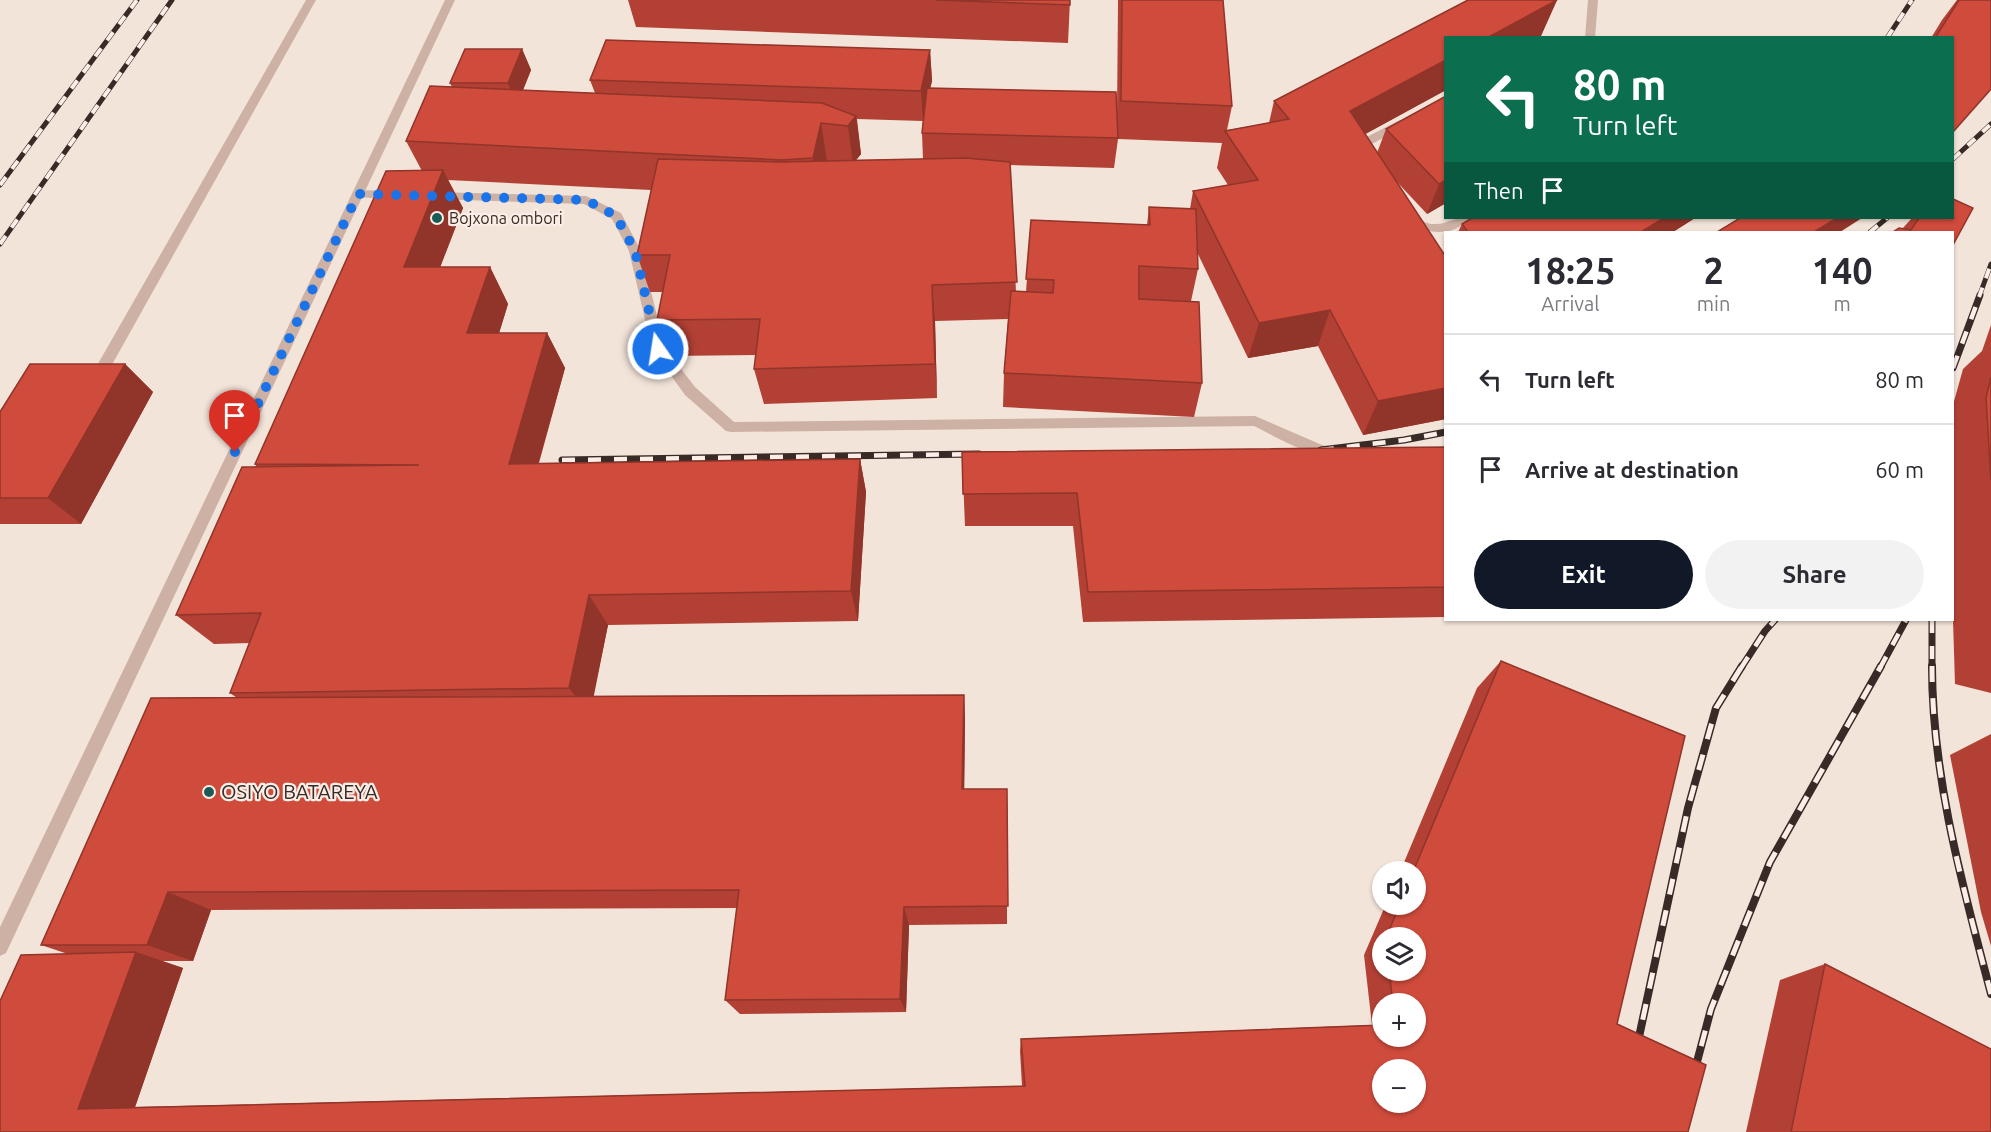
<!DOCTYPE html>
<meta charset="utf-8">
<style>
:root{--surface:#fff;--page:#f2f2f3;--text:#2b2b33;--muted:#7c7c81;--line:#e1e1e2;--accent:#111827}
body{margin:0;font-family:Ubuntu,sans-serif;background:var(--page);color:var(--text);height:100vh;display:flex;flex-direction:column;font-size:22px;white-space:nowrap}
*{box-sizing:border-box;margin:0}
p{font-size:20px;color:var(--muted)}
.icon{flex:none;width:33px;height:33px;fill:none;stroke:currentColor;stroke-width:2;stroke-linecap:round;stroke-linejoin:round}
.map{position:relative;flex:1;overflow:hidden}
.details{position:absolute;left:1444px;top:231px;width:510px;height:390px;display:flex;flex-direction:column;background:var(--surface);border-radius:0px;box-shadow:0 2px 4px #0004}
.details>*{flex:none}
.guide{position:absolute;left:1444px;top:36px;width:510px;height:183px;border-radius:0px;box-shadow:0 2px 4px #0004;background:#0b6e4f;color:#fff;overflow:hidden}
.controls{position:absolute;left:1372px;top:861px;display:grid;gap:12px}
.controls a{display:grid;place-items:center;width:54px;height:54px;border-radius:50%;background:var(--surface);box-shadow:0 2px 4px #0004;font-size:30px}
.pin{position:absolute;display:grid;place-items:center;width:51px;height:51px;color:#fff;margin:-62px -26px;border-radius:50% 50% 50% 0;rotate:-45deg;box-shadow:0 0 6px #0007}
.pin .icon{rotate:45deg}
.me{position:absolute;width:66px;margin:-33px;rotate:347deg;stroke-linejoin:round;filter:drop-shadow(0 0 4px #0008)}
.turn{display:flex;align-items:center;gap:21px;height:126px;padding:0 30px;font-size:27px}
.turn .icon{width:78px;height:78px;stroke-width:2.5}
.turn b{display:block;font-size:42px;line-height:51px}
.then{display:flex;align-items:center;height:57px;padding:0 30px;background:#0003;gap:12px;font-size:22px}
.eta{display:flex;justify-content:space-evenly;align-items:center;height:102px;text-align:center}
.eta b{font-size:36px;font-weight:700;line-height:42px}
.primary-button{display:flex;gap:12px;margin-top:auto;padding:12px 30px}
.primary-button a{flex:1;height:69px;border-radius:36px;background:var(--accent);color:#fff;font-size:24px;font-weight:700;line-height:69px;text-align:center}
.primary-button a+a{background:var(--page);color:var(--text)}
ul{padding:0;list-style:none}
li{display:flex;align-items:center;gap:18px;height:90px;padding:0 30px;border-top:2px solid var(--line)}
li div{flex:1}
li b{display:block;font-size:22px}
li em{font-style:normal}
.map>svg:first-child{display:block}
</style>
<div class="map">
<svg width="1991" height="1132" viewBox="0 0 1991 1132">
<rect width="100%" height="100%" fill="#f3e4d9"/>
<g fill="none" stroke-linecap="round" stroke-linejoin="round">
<g fill="#ccb1a4" fill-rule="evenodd">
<path d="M306 0H316L109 370H99L97 366 99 362Z"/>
<path d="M1588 0H1598L1595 38H1585Z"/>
<path d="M1400 120 1406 124 1404 127 1368 146 1366 158H1358L1354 152 1359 141Z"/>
<path d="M358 190 394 191 400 195 394 199 354 197V191Z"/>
<path d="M436 192 586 196 621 213 641 251 665 348 695 387 734 422 1255 416 1322 445 1339 449 1341 453 1339 457C1321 463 1272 435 1254 426L731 432 726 431 685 395 652 349 629 251 612 219 584 204 432 199V193Z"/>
<path d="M1412 217C1420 219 1427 225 1436 224 1449 224 1454 216 1470 218 1454 237 1428 234 1408 224L1406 221Z"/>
</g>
<path fill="#ccb1a4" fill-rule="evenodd" d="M445 0H455L6 953 0 956V927Z"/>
<g stroke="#372a27" stroke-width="5">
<g id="rail-far2">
<path d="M1887 38 1912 0"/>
<path d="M1953 159 1991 124"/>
<path d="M0 185 137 0"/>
<path d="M1870 232 1887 218"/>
<path d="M0 244 172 0"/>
<path d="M1979 297 1991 264"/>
</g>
</g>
<g stroke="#372a27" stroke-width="7">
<g id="rail-far1">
<path d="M1953 368 1980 295"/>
<path d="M1321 450 1404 440 1446 432"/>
<path d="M562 460 979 454"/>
<path d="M1932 620V668"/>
<path d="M1741 668 1765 631 1775 620"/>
<path d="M1880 668 1906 620"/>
</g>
</g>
<g stroke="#372a27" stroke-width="8">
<g id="rail">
<path d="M1932 666C1932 778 1963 887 1991 994"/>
<path d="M1636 1051 1688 808 1716 708 1742 666"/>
<path d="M1693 1077 1711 1009 1770 862 1881 666"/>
</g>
</g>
<use href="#rail-far2" stroke="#fbeee6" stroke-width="4" stroke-dasharray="10" stroke-linecap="butt"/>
<use href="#rail-far1" stroke="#fbeee6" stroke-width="4.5" stroke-dasharray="13" stroke-linecap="butt"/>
<use href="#rail" stroke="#fbeee6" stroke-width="5" stroke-dasharray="16" stroke-linecap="butt"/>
</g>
<g fill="#b24034" fill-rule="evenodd">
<path d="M628 0H1070L1068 43 636 27Z"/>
<path d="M1118 0H1223L1232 106 1227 130 1269 123 1274 101 1468 0H1557L1540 38H1446V90L1365 134 1377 153 1386 129 1446 96V203L1427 214 1397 182 1446 257V419L1363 435 1318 346 1248 358 1197 252 1198 269 1191 301 1199 302 1202 383 1194 417 1003 407 1004 373 1008 319 935 321 937 398 764 404 754 369 756 355 670 356 657 320 663 292H650L637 255 651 190 448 180 463 208 440 267H490L508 304 499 333H547L565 368 539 463 860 459 866 492 858 621 608 625 593 696 964 695 965 721 964 789H1007V924L909 925 906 1012 740 1014 725 1000 737 908 211 910 193 961H162L183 968 135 1107 1022 1086 1020 1051 1021 1039 1372 1025 1364 955 1386 904H1416V872H1400L1477 688 1501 661 1685 736 1617 1024 1706 1065 1688 1132H0V1001L21 955 68 954 41 945 151 698H237L230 693 250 643 214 644 176 615 242 467H257L255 464 386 171H422L406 141 430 86 452 87 450 83 465 49H522L531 70 523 90 595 93 590 80 606 40 930 50 932 81 930 88 1116 92 1117 117ZM857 119 923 121V120L922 133 923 159 856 160 861 154ZM1118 139 1222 143 1217 168 1228 185 1193 191 1190 209 1149 207 1147 225 1031 220 1026 292H1016L1010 165 1114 168ZM1383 938H1416V970H1383ZM1383 1004H1416V1036H1383ZM1383 1070H1416V1102H1383Z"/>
<path d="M1957 0H1991L1953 38H1931L1942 20Z"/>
<path d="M1695 218 1673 232H1458L1462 224Z"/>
<path d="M1912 218H1953V245L1893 232 1902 229Z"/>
<path d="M1991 325V693L1955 684 1953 620V405L1963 369 1982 351Z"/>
<path d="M125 364 153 392 81 524H0V412Z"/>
<path d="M1446 447V617L1083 622 1073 526H965L962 452Z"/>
<path d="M1991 734V946L1981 912 1950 755Z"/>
<path d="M1825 964 1991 1132H1746L1780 980Z"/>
</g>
<g fill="#91342a">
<path d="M1557 0 1540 38H1487Z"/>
<path d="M522 49 531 70 517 105 508 83Z"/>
<path d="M930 50 932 81 923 121 921 91Z"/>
<path d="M1446 60V90L1338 149 1350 111Z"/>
<path d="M856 116 861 154 853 164 848 126Z"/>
<path d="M821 123 827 161 819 196 813 158Z"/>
<path d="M443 170 463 208 426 304 404 267Z"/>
<path d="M1446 180V203L1427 214 1439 184Z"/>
<path d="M1664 218H1695L1673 232H1641Z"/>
<path d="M1837 218H1862L1840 232H1814Z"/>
<path d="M490 267 508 304 488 369 467 333Z"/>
<path d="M932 285 935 321 937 398 935 364Z"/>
<path d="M1330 310 1318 346 1248 358 1259 323Z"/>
<path d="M547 333 565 368 529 496 509 464Z"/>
<path d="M125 364 153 392 81 524 48 498Z"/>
<path d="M1446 388V419L1363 435 1378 401Z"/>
<path d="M860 459 866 492 858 621 851 591Z"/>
<path d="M589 595 608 625 590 715 569 688Z"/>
<path d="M964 695 965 721 964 812 962 789Z"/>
<path d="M168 892 211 910 193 961 147 945Z"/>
<path d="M904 907 909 925 906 1012 900 999Z"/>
<path d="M136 952 183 968 132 1116 78 1109Z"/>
</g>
<g fill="#cf4b3c" stroke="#91342a" stroke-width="1.5" fill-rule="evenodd">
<path d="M936 0H1070V5Z"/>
<path d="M1122 0H1223L1232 106 1121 101Z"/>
<path d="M1468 0H1557L1487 38H1446V60L1350 111 1446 257V388L1378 401 1330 310 1259 323 1193 191 1258 180 1225 131 1289 119 1274 101Z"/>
<path d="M1959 0H1991V89L1953 132V38H1935Z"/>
<path d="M606 40 930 50 921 91 590 80Z"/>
<path d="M465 49H522L508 83H450Z"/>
<path d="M430 86 822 103 856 116 848 126 821 123 813 158 782 160 406 141Z"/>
<path d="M927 88 1116 92 1118 138 922 133Z"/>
<path d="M1446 96V180L1439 184 1386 129Z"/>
<path d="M966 158 1010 162 1017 282 932 285 935 364 754 369 760 319 657 320 670 255H637L658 159 781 162Z"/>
<path d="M443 170 404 267H490L467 333H547L509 464 860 459 851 591 589 595 569 688 230 693 261 613 176 615 242 467 419 465 255 464 386 171Z"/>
<path d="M1953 199 1973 208 1953 245V232H1893L1899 228 1911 230 1919 218H1953Z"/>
<path d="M1149 207 1196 209 1198 269 1139 266V299L1199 302 1202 383 1004 373 1011 291 1053 293 1054 280 1026 279 1031 220 1150 225Z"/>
<path d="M1472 218H1664L1641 232H1468L1462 224Z"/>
<path d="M1740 218H1837L1814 232H1717Z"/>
<path d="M30 364H125L48 498H0V412Z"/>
<path d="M1991 377V480L1986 398Z"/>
<path d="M1446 447V587L1088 592 1077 493 963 494 962 452Z"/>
<path d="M1501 661 1685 736 1617 1024 1706 1065 1688 1132H0V1001L21 955 136 952 78 1109 1025 1086 1021 1039 1383 1025V1036H1416V1004H1393L1389 970H1416V938H1386L1400 904H1416V872H1413ZM1383 1070H1416V1102H1383Z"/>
<path d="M964 695 962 789H1007L1008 906 904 907 900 999 725 1000 739 890 168 892 147 945H41L151 698Z"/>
<path d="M1825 964 1991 1049V1132H1791Z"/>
</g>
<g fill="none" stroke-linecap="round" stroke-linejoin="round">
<path stroke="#1a73e8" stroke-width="10" stroke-dasharray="0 18" d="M235 452 358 194 586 200 616 216 635 251 658 349"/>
</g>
<g fill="#195c57" stroke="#fbeee6" stroke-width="2">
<circle cx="437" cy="218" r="6"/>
<circle cx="209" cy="792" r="6"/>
</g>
<g text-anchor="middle" stroke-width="4.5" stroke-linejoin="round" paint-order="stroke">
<g font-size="16" fill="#372a27" stroke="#fbeee6" text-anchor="start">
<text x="449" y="224">Bojxona ombori</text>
</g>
<g font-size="20" fill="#372a27" stroke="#fbeee6" text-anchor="start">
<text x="221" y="799">OSIYO BATAREYA</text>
</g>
</g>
</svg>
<div class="controls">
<a><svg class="icon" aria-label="sound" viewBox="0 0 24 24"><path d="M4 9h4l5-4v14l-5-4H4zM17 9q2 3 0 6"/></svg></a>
<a><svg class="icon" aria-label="layers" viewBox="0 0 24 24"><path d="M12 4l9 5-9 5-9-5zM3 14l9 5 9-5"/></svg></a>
<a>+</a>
<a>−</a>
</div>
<div class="pin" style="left:235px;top:452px;background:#d93025"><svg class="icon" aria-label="arrive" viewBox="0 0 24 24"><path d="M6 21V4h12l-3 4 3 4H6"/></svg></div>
<svg class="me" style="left:658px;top:349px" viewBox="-20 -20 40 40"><circle r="17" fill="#1a73e8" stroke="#fff" stroke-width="3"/><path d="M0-11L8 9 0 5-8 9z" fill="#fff"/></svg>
<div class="guide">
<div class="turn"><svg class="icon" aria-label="left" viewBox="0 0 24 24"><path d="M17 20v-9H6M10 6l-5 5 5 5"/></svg><div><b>80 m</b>Turn left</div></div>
<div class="then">Then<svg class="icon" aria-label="arrive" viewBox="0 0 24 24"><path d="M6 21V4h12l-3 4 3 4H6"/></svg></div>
</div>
<section class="details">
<div class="eta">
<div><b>18:25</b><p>Arrival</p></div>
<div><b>2</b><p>min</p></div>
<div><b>140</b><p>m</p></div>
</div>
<ul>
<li><svg class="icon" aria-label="left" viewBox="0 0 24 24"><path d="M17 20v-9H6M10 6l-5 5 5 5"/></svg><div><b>Turn left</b></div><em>80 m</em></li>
<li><svg class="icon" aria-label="arrive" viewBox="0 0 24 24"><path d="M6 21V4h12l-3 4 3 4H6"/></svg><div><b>Arrive at destination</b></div><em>60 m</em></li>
</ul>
<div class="primary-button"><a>Exit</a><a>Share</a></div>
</section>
</div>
